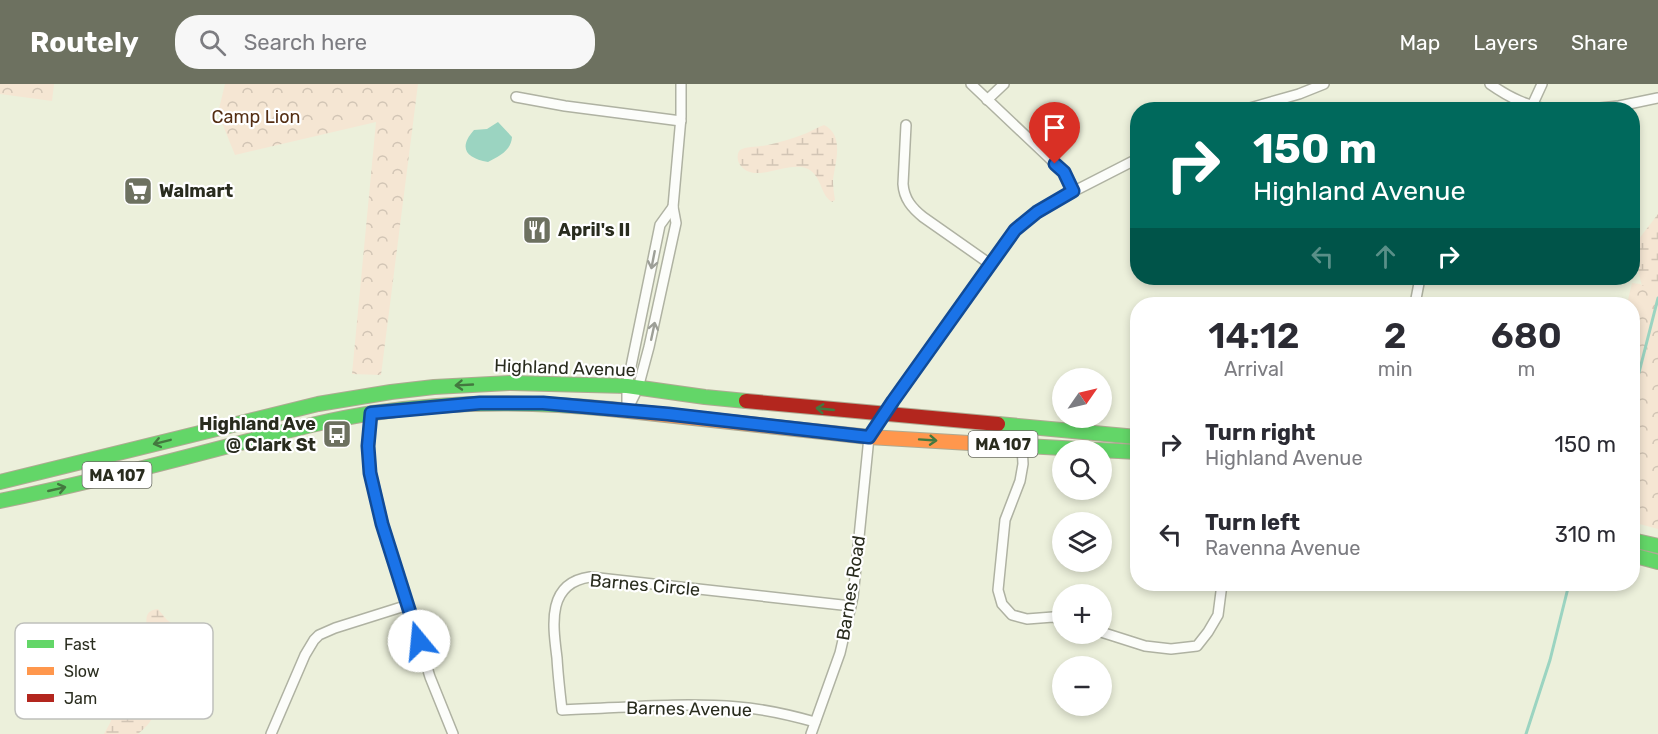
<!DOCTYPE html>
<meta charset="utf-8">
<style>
:root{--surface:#fff;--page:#f7f7f7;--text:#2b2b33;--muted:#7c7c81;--accent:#6d7160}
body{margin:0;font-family:Rubik,sans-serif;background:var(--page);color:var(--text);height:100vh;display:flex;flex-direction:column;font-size:22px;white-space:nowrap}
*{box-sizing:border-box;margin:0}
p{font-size:20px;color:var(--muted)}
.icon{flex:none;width:33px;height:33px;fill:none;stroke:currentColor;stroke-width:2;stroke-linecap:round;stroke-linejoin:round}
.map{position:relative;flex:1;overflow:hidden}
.side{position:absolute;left:1130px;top:213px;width:510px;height:294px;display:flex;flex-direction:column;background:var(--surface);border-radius:24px;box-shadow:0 3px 9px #0003}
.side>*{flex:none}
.hud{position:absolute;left:1130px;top:18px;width:510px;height:183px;border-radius:24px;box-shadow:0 3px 9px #0003;background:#00695c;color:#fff;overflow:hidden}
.needle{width:39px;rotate:56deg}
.fabs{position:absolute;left:1052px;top:284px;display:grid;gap:12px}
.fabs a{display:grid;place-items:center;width:60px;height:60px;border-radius:50%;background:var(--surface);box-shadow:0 3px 9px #0003;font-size:30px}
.pin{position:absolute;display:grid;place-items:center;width:51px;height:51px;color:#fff;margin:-62px -26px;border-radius:50% 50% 50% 0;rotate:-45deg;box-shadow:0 0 6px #0007}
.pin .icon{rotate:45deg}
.me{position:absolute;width:66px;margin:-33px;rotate:343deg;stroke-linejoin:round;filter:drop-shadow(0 0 4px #0008)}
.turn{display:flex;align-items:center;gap:21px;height:126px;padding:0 24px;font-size:27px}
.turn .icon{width:78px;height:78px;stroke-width:2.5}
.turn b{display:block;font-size:42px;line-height:51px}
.lanes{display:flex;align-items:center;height:57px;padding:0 24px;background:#0003;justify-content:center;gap:30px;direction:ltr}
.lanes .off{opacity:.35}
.eta{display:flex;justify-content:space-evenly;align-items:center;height:102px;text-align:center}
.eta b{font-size:36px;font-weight:600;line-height:42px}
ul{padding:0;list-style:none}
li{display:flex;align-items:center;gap:18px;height:90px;padding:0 24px}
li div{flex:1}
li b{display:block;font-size:22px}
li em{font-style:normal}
header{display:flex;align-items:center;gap:36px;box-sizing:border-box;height:84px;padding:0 30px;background:var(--accent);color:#fff}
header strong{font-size:28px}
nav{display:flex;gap:33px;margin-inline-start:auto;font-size:21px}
.search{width:420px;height:54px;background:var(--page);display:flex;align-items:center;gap:15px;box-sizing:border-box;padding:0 21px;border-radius:24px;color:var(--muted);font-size:22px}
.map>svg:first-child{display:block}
</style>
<header>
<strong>Routely</strong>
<div class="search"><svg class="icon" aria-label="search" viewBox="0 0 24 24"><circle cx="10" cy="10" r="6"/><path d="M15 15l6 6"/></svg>Search here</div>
<nav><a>Map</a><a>Layers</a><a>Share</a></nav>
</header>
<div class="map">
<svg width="1658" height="650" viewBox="0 0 1658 650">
<defs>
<pattern id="wetland-marsh" width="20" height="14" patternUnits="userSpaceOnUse" patternTransform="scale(1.5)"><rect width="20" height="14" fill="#f5e6d3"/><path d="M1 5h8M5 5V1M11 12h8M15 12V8" fill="none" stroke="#d2c5b5"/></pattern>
<pattern id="park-crowns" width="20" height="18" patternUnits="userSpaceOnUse" patternTransform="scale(1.5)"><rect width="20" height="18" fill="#f5e6d3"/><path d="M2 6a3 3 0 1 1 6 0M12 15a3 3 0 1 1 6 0" fill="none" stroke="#d2c5b5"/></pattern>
</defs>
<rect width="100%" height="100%" fill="#ecf0db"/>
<g fill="url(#wetland-marsh)">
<path d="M824 41C845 51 835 79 833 96 833 103 834 110 835 116L832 118C820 111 822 92 808 85 788 75 752 103 739 79 737 75 737 69 740 66 746 62 760 63 768 61 781 58 795 54 807 49 813 46 818 43 824 41Z"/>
<path d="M1658 130V286L1646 219 1634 169 1635 160Z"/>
<path d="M158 525 167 536 184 548C184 564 158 581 149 595 148 603 151 608 153 615 159 630 149 641 138 650H104C107 644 111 639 112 633 116 620 109 606 118 596 126 585 146 582 150 569 156 555 134 527 158 525Z"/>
</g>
<g fill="url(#park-crowns)">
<path d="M0 0H54L52 17 0 10Z"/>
<path d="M225 0H418L381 291 352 290 376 38 235 71 218 29Z"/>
<path d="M1632 199 1640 200 1658 210V445L1632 438V220H1627Z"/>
</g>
<path fill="#9bd4c1" d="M498 38 512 53C511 67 499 72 488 78 466 74 458 64 474 46L487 45Z"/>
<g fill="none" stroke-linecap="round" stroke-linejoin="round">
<g stroke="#9bd4c1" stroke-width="3">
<path d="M1632 316 1658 214"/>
<path d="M1526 650 1550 576 1569 500"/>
</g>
<g stroke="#afb2a2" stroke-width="12">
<g id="street">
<path d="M971 0 1064 88 1073 107"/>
<path d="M1490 0C1510 14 1527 22 1551 26"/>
<path d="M516 13 565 22 681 37"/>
<path d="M987 16 1004 0"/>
<path d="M1243 26 1299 10 1324 0"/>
<path d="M1530 26 1542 0"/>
<path d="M1581 26 1619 22 1658 14"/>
<path d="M906 41 903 100C904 115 912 124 923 133L990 180"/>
<path d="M1415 220 1420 194"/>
<path d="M627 324V302L660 141 673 123"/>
<path d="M627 326 638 304 649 263 676 139 673 123 681 33V0"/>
<path d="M371 329 368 360 369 380 383 440 430 593 453 650"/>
<path d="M1022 361 1023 380 1020 397 1005 436 998 506 1002 520 1012 531 1027 535 1053 533 1062 536"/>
<path d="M1101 548 1145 562 1171 565 1197 562 1208 548 1218 531 1222 500"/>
<path d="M815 638C790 631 764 625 738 623 680 618 620 624 562 626 560 609 558 592 557 574 553 542 546 499 590 493L851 522"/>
<path d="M271 650 305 571 314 556 319 551 335 544 408 521"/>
<path d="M811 650 840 569 853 513 869 353 883 330 1015 146 1037 128 1049 120 1137 75"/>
</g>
</g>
<g stroke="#aeaa92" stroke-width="16">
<g id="fast">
<path d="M998 340 1137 353"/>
<path d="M986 360 1137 368"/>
<path d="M0 398 318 320 391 308 434 303 510 299 627 302 705 313 746 317"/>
<path d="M0 417C73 402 145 384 217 365 269 352 320 337 373 329 451 317 531 317 610 325"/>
<path d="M1632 456 1658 462"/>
<path d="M1632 471 1658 478"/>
</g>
</g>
<g stroke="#aeaa92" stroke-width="16">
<path id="slow" d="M610 325 869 353 986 360"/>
</g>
<g stroke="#aeaa92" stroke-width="16">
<path id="jam" d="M746 317 998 340"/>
</g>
<use href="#street" stroke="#fcfdfa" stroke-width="9"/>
<use href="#fast" stroke="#63d668" stroke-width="14"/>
<use href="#slow" stroke="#ff974d" stroke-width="14"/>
<use href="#jam" stroke="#b3261e" stroke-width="14"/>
</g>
<defs><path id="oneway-shaft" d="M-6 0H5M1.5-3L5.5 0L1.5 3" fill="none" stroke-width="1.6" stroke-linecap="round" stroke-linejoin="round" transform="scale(1.5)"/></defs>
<g stroke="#9d9f97">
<use href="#oneway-shaft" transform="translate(653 176) rotate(101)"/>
<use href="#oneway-shaft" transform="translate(653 247) rotate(-78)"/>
</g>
<g stroke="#43783f">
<use href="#oneway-shaft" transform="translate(464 301) rotate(177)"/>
<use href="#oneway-shaft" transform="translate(825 325) rotate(-174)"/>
<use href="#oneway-shaft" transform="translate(928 356) rotate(4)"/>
<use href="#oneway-shaft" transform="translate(162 358) rotate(166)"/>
<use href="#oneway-shaft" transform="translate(57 405) rotate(-13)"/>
</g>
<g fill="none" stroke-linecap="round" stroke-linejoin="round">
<g stroke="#114b97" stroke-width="15">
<path id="route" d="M419 557 382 440 370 389 368 362 371 329 480 319H543L668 330 869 353 893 317 1015 146 1037 128 1073 107 1064 88 1055 80"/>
</g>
<use href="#route" stroke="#1a73e8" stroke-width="10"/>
</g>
<defs>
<g id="supermarket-square" transform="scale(1.5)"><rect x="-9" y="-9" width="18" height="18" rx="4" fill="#6d7160" stroke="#fff"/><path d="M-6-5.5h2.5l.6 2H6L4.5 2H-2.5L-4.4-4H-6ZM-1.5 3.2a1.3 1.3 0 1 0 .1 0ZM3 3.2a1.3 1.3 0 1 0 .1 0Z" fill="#fff"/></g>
<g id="restaurant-square" transform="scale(1.5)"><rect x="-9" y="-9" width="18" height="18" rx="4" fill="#6d7160" stroke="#fff"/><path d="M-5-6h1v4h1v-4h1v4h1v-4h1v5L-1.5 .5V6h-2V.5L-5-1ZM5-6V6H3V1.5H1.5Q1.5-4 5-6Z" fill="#fff"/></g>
<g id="bus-square" transform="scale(1.5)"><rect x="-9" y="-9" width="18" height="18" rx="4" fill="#6d7160" stroke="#fff"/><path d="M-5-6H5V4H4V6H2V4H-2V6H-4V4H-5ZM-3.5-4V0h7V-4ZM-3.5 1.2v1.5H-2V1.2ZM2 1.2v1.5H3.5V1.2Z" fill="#fff"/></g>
</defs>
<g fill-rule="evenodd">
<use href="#supermarket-square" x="138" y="107"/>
<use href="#restaurant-square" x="537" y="146"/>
<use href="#bus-square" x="337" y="350"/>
</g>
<g text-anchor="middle" stroke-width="4.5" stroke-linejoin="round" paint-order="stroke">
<g fill="#fff" stroke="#696b62" stroke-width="1.5">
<rect x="968.5" y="347" width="69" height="26" rx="4.5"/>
<rect x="82.5" y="378" width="69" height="26" rx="4.5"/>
</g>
<g font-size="16" font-weight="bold" fill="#292c1e">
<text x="1003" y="366">MA 107</text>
<text x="117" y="397">MA 107</text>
</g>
<g font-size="18" fill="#542e13" stroke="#fff">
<text x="256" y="39">Camp Lion</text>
</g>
<g font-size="18" font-weight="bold" fill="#292c1e" stroke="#fff" text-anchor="start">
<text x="159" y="113">Walmart</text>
<text x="558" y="152">April's II</text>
<text x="316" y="346" text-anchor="end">Highland Ave<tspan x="316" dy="21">@ Clark St</tspan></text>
</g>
<g font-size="18" fill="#292c1e" stroke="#fff">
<text transform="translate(565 284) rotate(2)" y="6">Highland Avenue</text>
<text transform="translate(645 501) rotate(5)" y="6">Barnes Circle</text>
<text transform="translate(851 504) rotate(-81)" y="6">Barnes Road</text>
<text transform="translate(689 625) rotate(1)" y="6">Barnes Avenue</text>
</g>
</g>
<rect x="15" y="539" width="198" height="96" rx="9" fill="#fff" stroke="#bfc0bc" stroke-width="1.5"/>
<rect x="27" y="556" width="27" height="8" fill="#63d668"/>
<rect x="27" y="583" width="27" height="8" fill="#ff974d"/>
<rect x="27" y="610" width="27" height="8" fill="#b3261e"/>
<g font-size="16" fill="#292c1e">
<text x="64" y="566">Fast</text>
<text x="64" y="593">Slow</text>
<text x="64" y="620">Jam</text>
</g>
</svg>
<div class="fabs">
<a><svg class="needle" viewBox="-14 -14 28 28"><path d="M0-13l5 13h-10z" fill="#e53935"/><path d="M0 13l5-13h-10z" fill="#7c7c81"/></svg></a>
<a><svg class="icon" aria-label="search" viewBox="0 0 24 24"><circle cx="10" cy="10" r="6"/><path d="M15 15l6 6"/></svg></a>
<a><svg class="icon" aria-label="layers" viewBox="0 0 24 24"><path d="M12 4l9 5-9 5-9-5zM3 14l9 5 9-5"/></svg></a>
<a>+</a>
<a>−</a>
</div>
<div class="pin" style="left:1055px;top:80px;background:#d93025"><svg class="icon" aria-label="arrive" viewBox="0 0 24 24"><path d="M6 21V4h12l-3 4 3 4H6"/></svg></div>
<svg class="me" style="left:419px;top:557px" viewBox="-20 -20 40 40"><circle r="19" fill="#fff"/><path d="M0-13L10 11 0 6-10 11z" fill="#1a73e8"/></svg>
<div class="hud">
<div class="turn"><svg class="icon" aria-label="right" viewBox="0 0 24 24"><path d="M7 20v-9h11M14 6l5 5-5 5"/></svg><div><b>150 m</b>Highland Avenue</div></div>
<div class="lanes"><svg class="icon off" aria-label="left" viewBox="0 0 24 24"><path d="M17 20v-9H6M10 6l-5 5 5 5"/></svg><svg class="icon off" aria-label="ahead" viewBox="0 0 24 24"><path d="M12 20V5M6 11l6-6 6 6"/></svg><svg class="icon" aria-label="right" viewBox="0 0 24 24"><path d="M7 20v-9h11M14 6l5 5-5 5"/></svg></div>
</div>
<section class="side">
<div class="eta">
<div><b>14:12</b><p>Arrival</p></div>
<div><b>2</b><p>min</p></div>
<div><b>680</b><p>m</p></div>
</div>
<ul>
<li><svg class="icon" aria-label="right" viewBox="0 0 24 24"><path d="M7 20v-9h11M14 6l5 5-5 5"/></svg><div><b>Turn right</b><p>Highland Avenue</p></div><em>150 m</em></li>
<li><svg class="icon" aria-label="left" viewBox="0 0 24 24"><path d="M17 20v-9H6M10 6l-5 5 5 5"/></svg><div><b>Turn left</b><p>Ravenna Avenue</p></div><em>310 m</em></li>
</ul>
</section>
</div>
